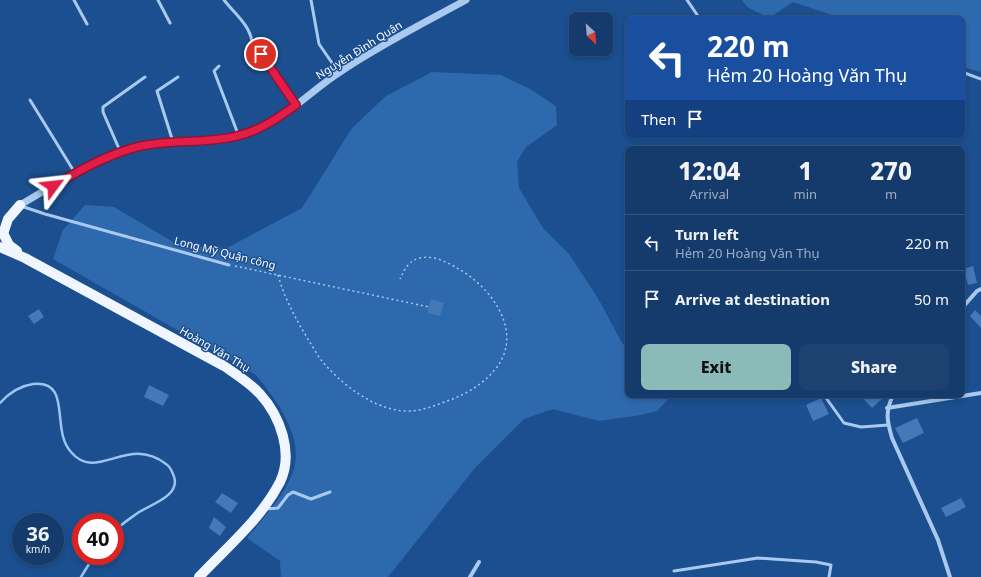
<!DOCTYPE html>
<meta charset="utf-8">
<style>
:root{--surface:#143b6b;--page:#1d4271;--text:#f1f3f6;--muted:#9dadc1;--line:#33557e;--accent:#8bbbb9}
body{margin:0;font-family:"Noto Sans",sans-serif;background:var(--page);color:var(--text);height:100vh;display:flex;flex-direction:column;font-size:15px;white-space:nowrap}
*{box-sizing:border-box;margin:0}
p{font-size:13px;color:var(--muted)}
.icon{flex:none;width:22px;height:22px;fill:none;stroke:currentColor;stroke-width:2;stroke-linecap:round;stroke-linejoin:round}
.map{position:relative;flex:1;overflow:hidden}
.details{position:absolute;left:625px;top:146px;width:340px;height:252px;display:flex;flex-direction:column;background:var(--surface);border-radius:8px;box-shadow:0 2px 6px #0003,0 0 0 1px var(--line)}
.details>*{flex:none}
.hud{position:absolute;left:625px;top:16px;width:340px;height:122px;border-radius:8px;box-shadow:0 2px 6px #0003,0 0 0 1px var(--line);background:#1a4fa0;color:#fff;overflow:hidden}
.needle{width:26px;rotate:154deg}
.buttons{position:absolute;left:569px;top:12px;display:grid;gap:8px}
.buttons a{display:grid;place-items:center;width:44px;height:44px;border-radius:8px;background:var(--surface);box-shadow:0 2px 6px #0003,0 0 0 1px var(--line);font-size:20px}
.speed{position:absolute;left:12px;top:513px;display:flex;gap:8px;font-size:20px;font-weight:700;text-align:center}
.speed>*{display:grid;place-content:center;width:52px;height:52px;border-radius:50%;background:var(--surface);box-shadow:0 2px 6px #0003,0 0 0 1px var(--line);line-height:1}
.speed small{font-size:10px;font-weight:400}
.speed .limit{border:6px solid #d22;background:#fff;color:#111}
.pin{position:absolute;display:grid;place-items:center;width:34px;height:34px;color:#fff;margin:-17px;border:2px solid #fff;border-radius:50%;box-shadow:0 1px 4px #0007}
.me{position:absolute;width:44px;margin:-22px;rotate:60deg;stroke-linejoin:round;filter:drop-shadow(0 0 3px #0008)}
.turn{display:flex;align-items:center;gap:14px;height:84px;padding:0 16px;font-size:18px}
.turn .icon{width:52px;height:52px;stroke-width:2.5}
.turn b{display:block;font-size:28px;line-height:34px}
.then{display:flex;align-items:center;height:38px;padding:0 16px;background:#0003;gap:8px;font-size:15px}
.eta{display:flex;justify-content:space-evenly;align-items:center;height:68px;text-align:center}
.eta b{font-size:24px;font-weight:800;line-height:28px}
.button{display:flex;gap:8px;margin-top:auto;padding:8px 16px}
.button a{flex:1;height:46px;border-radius:8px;background:var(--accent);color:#111;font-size:16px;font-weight:800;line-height:46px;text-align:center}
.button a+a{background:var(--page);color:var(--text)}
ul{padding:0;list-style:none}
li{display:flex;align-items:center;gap:12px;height:56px;padding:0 16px;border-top:1px solid var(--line)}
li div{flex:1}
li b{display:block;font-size:15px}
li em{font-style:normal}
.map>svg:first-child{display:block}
</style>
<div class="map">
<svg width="981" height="577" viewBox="0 0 981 577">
<rect width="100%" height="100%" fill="#1b4f8f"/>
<g fill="#2e69ad">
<path d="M742 0H981V72L962 67V19H835V16L793 2 769 18 747 7Z"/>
<path d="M432 72 501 75 530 89 556 106 557 125 526 147 517 162 519 188 543 228 569 254 599 300 622 343 628 347V395H672L657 411 641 415 599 421 553 409 524 419 475 468 388 577H281L280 561 247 538C262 519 280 501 290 479 309 443 278 402 256 375L53 259 63 230 85 205 114 207 180 246 227 248 302 208 352 128 386 96Z"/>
</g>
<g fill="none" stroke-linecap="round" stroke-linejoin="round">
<g stroke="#9cc4f0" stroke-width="2.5">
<path d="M0 403C9 393 19 386 33 384 73 380 50 429 71 452 97 483 127 434 166 464 170 466 171 470 173 474 183 495 152 504 139 512 131 518 121 524 115 531"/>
<path d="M81 577 94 556"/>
</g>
</g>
<g fill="#4478b7">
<path d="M973 266 977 283 968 285 964 269Z"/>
<path d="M431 299 444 303 440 316 427 313Z"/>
<path d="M39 309 44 317 34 324 28 316Z"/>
<path d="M975 310 981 316V328L970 316Z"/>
<path d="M149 385 169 395 163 406 144 397Z"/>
<path d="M860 395H886L872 408Z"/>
<path d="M821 398 829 414 813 421 806 405Z"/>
<path d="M917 418 924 433 903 443 895 428Z"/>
<path d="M222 493 238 503 231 513 215 502Z"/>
<path d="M961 498 966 507 946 517 941 508Z"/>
<path d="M214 517 226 527 220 536 209 528Z"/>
</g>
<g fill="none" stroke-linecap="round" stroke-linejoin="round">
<g stroke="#a9c9ee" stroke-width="1.5" stroke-dasharray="2 3" stroke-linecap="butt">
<path d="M235 266 429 307"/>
<path d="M278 275C285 300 296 319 309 341 313 347 317 355 322 361 343 386 378 413 412 411 424 410 437 405 447 401 467 394 484 384 497 367 524 330 490 286 457 268 447 262 433 255 420 258 409 260 404 270 400 279"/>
</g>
<g stroke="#a9c9ee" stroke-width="3">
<path d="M74 0 87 24"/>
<path d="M158 0 170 23"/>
<path d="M224 0C234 13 250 25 252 42L296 105"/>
<path d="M311 0 319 44 339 73"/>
<path d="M687 0 700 19"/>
<path d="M219 66 214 71 238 134"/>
<path d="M962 72 981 79"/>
<path d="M30 100 75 173"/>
<path d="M173 142 157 91 178 77"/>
<path d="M120 151 103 112V107L145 77"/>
<path d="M21 206 45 214 229 265"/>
<path d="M824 395 844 423 861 427 888 425"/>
<path d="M266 509 278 508 288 495 293 492 311 499 330 492"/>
<path d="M674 571 758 558 816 562 831 565 829 577"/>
</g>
<g stroke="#a9c9ee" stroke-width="4">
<path d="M962 308 977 291 981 289"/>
<path d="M893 395C885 412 887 421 892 438L938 540 950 577"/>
<path d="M887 408 981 393"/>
<path d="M470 577 479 562"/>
</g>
<path stroke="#a9c9ee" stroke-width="7" d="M20 205C58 183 98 155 142 146 180 138 221 145 258 129 288 116 312 90 340 72 380 45 424 23 466 0"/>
<g stroke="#f0f6ff" stroke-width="10">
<path d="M4 231 8 219 20 205"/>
<path d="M4 235 9 245 17 251"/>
<path d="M0 247 25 258 224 366C237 375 250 383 260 394 280 416 294 453 280 482 261 519 227 547 199 577"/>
</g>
</g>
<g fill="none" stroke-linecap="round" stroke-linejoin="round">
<g stroke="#92132f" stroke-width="10">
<path id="route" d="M53 186C80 170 110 153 141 146 173 139 206 144 237 136 259 131 278 118 296 105L261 54"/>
</g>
<use href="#route" stroke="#e11d48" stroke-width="7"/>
</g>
<g text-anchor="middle" stroke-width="3" stroke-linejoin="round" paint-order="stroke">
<g font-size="11" fill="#fff" stroke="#1b4f8f">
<text transform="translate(359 50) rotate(-32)" y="4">Nguyễn Đình Quân</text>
<text transform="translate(225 253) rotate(14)" y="4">Long Mỹ Quận công</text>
<text transform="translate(215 349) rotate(30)" y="4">Hoàng Văn Thụ</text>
</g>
</g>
</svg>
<div class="buttons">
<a><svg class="needle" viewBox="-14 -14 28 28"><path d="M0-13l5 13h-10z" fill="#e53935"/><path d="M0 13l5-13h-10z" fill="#9dadc1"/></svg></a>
</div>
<div class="speed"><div>36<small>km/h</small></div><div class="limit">40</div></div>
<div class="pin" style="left:261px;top:54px;background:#d93025"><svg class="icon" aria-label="arrive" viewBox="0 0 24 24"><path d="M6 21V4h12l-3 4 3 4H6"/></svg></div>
<svg class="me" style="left:53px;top:186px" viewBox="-20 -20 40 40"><path d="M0-17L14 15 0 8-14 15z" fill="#e11d48" stroke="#fff" stroke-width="4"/></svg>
<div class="hud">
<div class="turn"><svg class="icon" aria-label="left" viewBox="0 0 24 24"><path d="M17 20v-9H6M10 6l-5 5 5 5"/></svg><div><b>220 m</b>Hẻm 20 Hoàng Văn Thụ</div></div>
<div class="then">Then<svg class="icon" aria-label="arrive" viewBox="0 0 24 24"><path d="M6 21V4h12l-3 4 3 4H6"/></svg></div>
</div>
<section class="details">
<div class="eta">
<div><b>12:04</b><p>Arrival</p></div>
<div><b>1</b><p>min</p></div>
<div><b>270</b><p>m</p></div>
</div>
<ul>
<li><svg class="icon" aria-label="left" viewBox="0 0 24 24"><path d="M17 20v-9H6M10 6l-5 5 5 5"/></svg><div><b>Turn left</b><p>Hẻm 20 Hoàng Văn Thụ</p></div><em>220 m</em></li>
<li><svg class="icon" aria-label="arrive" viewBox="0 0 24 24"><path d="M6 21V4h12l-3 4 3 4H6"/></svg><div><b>Arrive at destination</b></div><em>50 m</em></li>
</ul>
<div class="button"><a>Exit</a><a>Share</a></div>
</section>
</div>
